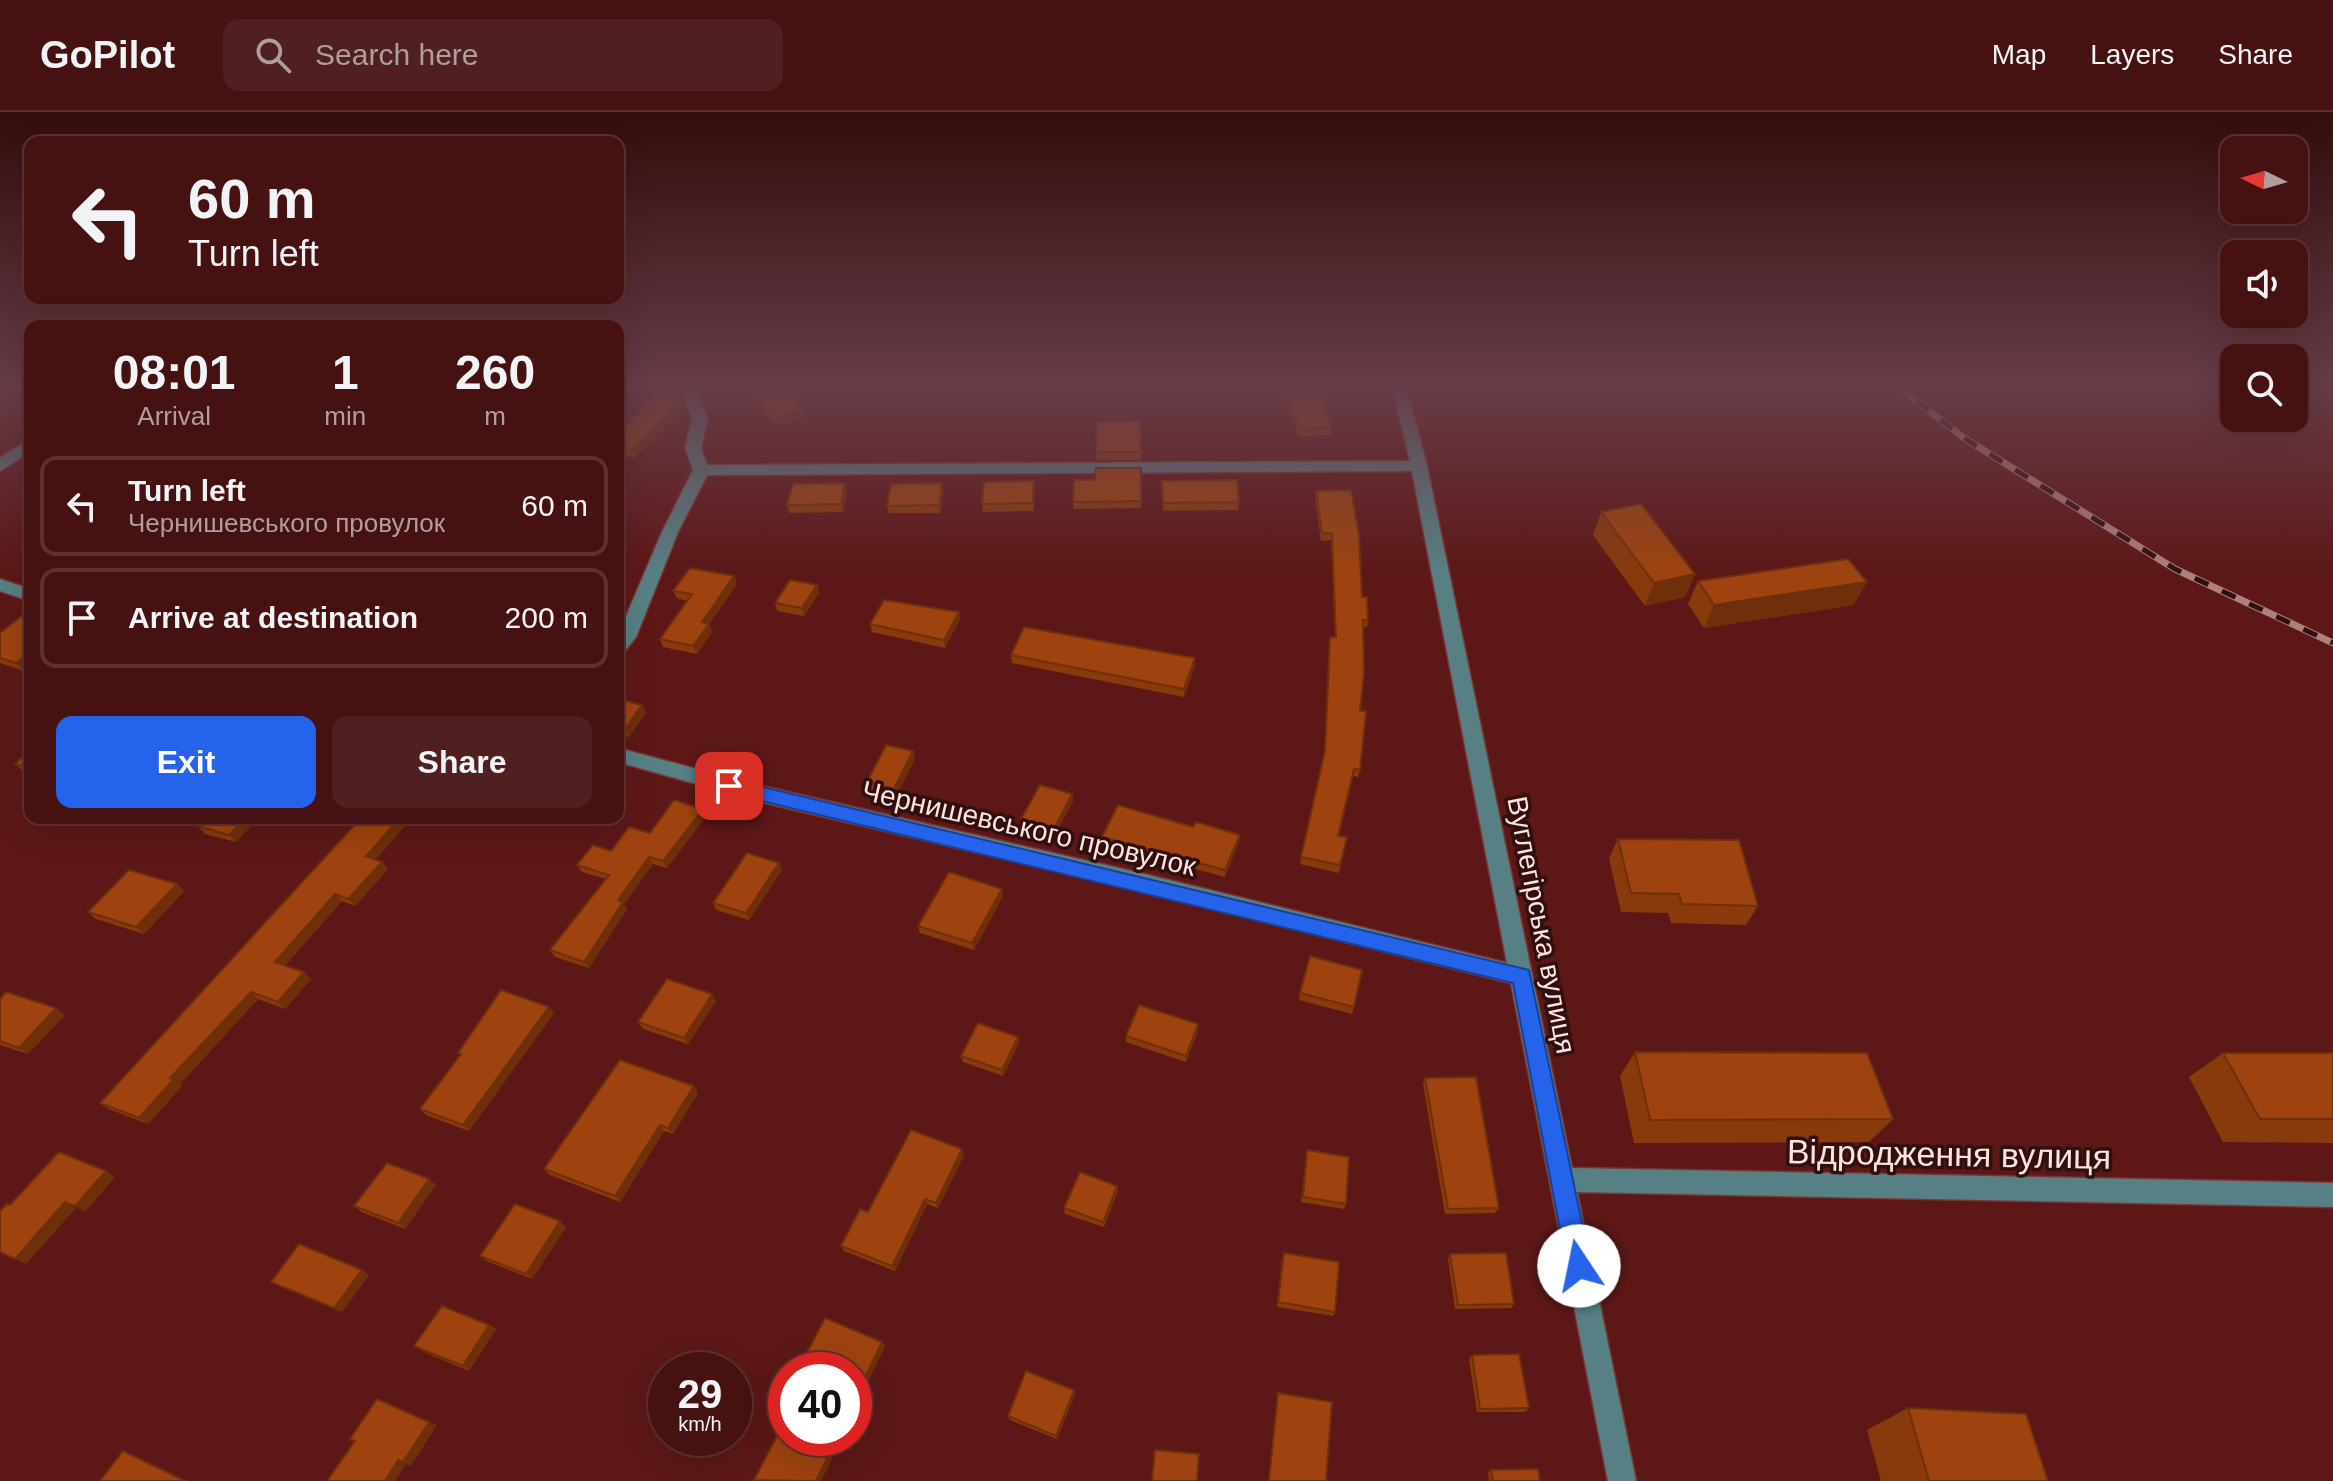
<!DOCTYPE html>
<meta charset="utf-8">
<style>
:root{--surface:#461111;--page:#501f1f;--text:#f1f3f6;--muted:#b09d9f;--line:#5e3131;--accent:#2563eb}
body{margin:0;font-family:Arial,sans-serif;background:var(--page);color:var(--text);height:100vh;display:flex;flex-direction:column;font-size:30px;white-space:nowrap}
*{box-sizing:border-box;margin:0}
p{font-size:26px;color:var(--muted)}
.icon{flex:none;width:44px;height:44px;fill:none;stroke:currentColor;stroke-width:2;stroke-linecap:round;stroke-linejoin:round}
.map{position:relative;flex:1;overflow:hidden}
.side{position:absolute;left:24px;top:208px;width:600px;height:504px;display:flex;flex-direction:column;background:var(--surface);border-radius:16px;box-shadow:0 8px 32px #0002,0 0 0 2px var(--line)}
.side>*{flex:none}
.guide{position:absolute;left:24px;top:24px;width:600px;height:168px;border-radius:16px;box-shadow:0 8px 32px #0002,0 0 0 2px var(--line);background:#461111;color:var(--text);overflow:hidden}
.needle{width:52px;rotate:275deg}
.buttons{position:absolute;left:2220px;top:24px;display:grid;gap:16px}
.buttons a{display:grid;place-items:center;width:88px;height:88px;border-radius:16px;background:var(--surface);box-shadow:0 8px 32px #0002,0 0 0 2px var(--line);font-size:40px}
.speed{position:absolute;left:648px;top:1240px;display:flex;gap:16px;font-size:40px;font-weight:700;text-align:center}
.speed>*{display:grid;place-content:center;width:104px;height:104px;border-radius:50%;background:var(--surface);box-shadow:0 8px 32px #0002,0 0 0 2px var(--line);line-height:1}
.speed small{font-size:20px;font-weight:400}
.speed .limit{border:12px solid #d22;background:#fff;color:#111}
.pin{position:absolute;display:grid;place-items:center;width:68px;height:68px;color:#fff;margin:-34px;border-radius:16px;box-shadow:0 4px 12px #0006}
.me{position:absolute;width:88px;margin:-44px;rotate:349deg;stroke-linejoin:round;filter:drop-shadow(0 0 6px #0008)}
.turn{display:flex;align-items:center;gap:28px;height:168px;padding:0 32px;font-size:36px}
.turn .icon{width:104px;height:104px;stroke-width:2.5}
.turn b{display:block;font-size:56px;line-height:68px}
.eta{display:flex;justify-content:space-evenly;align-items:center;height:136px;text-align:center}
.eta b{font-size:48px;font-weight:700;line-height:56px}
.primary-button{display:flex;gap:16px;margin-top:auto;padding:16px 32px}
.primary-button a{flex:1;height:92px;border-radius:16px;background:var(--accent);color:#fff;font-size:32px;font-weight:700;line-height:92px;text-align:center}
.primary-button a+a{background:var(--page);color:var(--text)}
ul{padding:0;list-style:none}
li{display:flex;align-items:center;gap:24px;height:100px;margin:0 16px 12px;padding:0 16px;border:4px solid var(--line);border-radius:16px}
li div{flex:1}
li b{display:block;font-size:30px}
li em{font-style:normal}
header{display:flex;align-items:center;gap:48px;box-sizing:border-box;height:112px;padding:0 40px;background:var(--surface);border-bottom:2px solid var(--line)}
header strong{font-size:38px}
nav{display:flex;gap:44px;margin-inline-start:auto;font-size:28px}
.search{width:560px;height:72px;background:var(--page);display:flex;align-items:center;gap:20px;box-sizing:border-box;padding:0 28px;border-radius:16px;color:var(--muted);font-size:30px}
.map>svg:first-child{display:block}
</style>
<header>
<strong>GoPilot</strong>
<div class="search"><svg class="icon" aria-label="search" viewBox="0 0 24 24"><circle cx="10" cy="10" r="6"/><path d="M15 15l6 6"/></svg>Search here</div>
<nav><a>Map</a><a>Layers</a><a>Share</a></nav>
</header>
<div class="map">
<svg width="2333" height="1369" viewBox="0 0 2333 1369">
<rect width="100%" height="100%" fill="#5d1717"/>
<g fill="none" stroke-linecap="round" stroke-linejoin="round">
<g stroke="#773737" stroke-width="3">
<g id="minor">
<path d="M679 271H693L708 306 701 336 707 353 1410 349 1391 271H1405L1427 354 1572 1056 2333 1071V1095L1577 1080 1636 1369H1608L1511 871 1136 778 757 689 618 650V636L757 673 1136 760 1507 851 1412 359 707 363 678 420 636 525 624 540 618 542V523L662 420 693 358 685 336 692 306Z"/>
<path d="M30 327V340L0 359V346Z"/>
<path d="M0 467 30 477V489L0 479Z"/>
</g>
</g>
<use href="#minor" fill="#578085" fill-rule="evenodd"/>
<g stroke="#af7f7e" stroke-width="7">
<path id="rail" d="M1893 271 1964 326 2175 457 2333 531"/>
</g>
<use href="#rail" stroke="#2f100f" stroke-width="5" stroke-dasharray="15" stroke-linecap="butt"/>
</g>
<g fill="#883a0d">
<path d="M750 271H787L802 298 804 305 774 315Z"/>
<path d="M1282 271H1316L1331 315 1330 323 1298 325Z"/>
<path d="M684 294 635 346 618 342V322Z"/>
<path d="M1140 309 1141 348H1096V340Z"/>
<path d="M1141 356V396L1073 397V390L1095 368Z"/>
<path d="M1034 369V399L983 400 982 392Z"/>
<path d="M1162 369 1239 390 1238 398 1163 399Z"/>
<path d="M847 379 843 400 790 401 787 393Z"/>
<path d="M943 379 940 401H889L887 394Z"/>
<path d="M1316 379 1362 485 1368 508 1367 515H1363L1360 658 1358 665 1353 664 1339 724 1347 725 1339 761 1300 752 1324 643 1329 532 1330 525H1335L1331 428 1321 429 1315 386Z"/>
<path d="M1601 400 1695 462 1685 485 1645 494 1593 423Z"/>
<path d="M734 464 737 472 709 512 712 520 697 542 663 535 660 527 687 489 677 486 673 479Z"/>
<path d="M1698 469 1854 493 1704 516 1688 492Z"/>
<path d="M817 473 819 481 804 504 777 499 775 491Z"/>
<path d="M959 500 960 507 945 536 872 520 870 512Z"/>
<path d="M0 521 24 559 0 551Z"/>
<path d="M1011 543 1195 554 1184 585 1012 551Z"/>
<path d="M618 587 646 600 629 625 618 622Z"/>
<path d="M30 638V661L23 659 15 652Z"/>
<path d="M913 639 915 647 896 684 869 678 867 670Z"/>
<path d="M1072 682 1073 689 1054 725 1022 715 1021 707Z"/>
<path d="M703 697 706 704 667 756 653 752 624 792 627 797 589 856 555 845 550 838 606 767 582 760 577 753Z"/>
<path d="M258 706 236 730 205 722 198 714Z"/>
<path d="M361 706H412L375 748 382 750 388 757 355 794 342 789 285 853 311 867 285 897 258 887 180 972 182 974 148 1012 109 997 100 991Z"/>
<path d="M1240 723 1239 730 1225 765 1103 732 1102 725Z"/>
<path d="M1618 727 1758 794 1746 813 1671 811 1668 801 1621 800 1609 746Z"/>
<path d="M782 758 749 808 716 798 713 791Z"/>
<path d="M177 772 184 779 144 822 96 807 88 800Z"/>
<path d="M1003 784 974 838 920 821 918 814Z"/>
<path d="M1362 858 1352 902 1299 888 1300 881Z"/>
<path d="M0 887 65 903 28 942 0 933Z"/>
<path d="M716 889 688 932 643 917 638 910Z"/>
<path d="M549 895 554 901 469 1019 426 1003 420 997 460 943 458 941Z"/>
<path d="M1198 919 1186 950 1126 930V924Z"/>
<path d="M1019 931 1003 964 963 950 961 944Z"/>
<path d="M1635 940 1893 1007 1869 1030 1634 1031 1620 964Z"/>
<path d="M2223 941H2333V1031L2223 1030 2189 965Z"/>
<path d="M1425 966 1499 1096 1495 1101 1445 1102 1423 972Z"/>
<path d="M698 981 673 1022 664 1019 620 1090 550 1063 544 1057Z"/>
<path d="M1307 1038 1346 1092 1344 1097 1301 1090Z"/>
<path d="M964 1043 938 1096 927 1092 895 1159 844 1139 841 1134 868 1100Z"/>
<path d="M436 1073 405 1117 362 1100 354 1094Z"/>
<path d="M1117 1074 1118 1079 1104 1115 1065 1102 1064 1096Z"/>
<path d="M560 1109 566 1115 532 1167 487 1149 480 1144Z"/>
<path d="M1450 1142 1514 1192 1511 1196 1455 1197 1448 1147Z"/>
<path d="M1282 1146 1335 1200 1334 1204 1277 1195Z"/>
<path d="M362 1158 369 1163 342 1200 280 1174 271 1170Z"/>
<path d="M489 1213 496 1217 469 1259 422 1239 414 1234Z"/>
<path d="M882 1230 885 1234 856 1295 867 1303 851 1337 839 1332 821 1369 812 1257 806 1254 802 1250Z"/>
<path d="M1472 1243 1529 1296 1525 1300H1477L1469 1247Z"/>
<path d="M1074 1278 1075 1282 1057 1327 1010 1308 1008 1304Z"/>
<path d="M1908 1296 2048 1369H1881L1867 1318Z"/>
<path d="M1491 1358 1540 1369H1489L1488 1361Z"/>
</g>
<g fill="#6f2f0a">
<path d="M682 286 684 294 635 346 632 338Z"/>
<path d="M802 298 804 305 774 315 772 307Z"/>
<path d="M845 371 847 379 843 400 841 392Z"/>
<path d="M942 371 943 379 940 401 939 393Z"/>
<path d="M1695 462 1685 485 1645 494 1654 471Z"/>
<path d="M734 464 737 472 709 512 712 520 697 542 693 534 702 510Z"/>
<path d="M1867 470 1854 493 1704 516 1714 493Z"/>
<path d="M817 473 819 481 804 504 802 496Z"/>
<path d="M959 500 960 507 945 536 944 528Z"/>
<path d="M30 540V553L24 559 16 551Z"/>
<path d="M1195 546V554L1184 585V577Z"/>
<path d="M642 593 646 600 629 625 625 617Z"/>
<path d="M913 639 915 647 896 684 894 677Z"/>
<path d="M1072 682 1073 689 1054 725V717Z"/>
<path d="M703 697 706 704 667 756 663 749Z"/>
<path d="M245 706H258L236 730 229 723Z"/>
<path d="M400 706H412L372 752 366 744Z"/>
<path d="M1240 723 1239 730 1225 765V758Z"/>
<path d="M649 745 653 752 624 792 627 797 589 856 584 850 618 788Z"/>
<path d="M382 750 388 757 355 794 348 787Z"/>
<path d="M779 751 782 758 749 808 746 801Z"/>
<path d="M177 772 184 779 144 822 136 815Z"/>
<path d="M1002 777 1003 784 974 838 972 831Z"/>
<path d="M335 782 342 789 283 856 275 850Z"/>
<path d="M304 860 311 867 285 897 278 890Z"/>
<path d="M251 880 258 887 180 972 182 974 148 1012 139 1006 170 966Z"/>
<path d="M712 882 716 889 688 932 684 926Z"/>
<path d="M549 895 554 901 469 1019 463 1013Z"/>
<path d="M56 896 65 903 28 942 19 936Z"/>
<path d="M1198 912V919L1186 950V944Z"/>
<path d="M1018 925 1019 931 1003 964 1002 958Z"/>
<path d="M694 974 698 981 673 1022 668 1016Z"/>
<path d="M660 1013 664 1019 620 1090 615 1084Z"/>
<path d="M962 1037 964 1043 938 1096 936 1091Z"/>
<path d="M106 1059 115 1065 85 1100 75 1094Z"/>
<path d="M429 1067 436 1073 405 1117 398 1111Z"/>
<path d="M1117 1074 1118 1079 1104 1115 1103 1110Z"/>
<path d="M925 1087 927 1092 895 1159 892 1154Z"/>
<path d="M65 1090 76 1096 26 1152 15 1147Z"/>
<path d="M560 1109 566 1115 532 1167 526 1162Z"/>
<path d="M362 1158 369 1163 342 1200 334 1196Z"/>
<path d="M489 1213 496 1217 469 1259 463 1254Z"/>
<path d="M882 1230 885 1234 855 1298 854 1289Z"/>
<path d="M1074 1278 1075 1282 1057 1327 1056 1324Z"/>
<path d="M864 1299 867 1303 851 1337 848 1333 852 1326H854V1321Z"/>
<path d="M429 1310 437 1313 411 1354 406 1352 395 1369H385L398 1348Z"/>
<path d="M836 1328 839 1332 821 1369H816Z"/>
<path d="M123 1339 133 1343 188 1369H185Z"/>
</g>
<g fill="#9e430f" stroke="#6f2f0a" stroke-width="2">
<path d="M752 271H787L802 298 772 307Z"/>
<path d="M1285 271H1316L1331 315 1299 317Z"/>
<path d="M660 278 680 282 682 286 632 338 618 335V322Z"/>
<path d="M1140 309 1141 340H1096L1097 310Z"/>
<path d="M1096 356H1141V389L1073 390 1074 368H1095Z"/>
<path d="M1237 368 1239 390 1163 391 1162 369Z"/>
<path d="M1034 369 1033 391 982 392 984 370Z"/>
<path d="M845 371 841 392 787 393 793 372Z"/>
<path d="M942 371 939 393 887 394 891 372Z"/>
<path d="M1351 378 1359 423 1362 485H1367L1368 508H1363L1364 561 1360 599H1366L1360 658 1354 657 1338 724 1347 725 1340 753 1301 745 1325 639 1330 525H1336L1332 421H1322L1316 379Z"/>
<path d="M1641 392 1695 462 1654 471 1601 400Z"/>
<path d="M1848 447 1867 470 1714 493 1698 469Z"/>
<path d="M690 456 734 464 702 510 709 512 693 534 660 527 692 482 673 479Z"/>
<path d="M790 468 817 473 802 496 775 491Z"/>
<path d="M884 488 959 500 944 528 870 512Z"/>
<path d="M23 503 30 505V540L16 551 0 546V521Z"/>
<path d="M1024 515 1195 546 1184 577 1011 543Z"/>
<path d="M618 587 642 593 625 617 618 616Z"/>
<path d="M886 633 913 639 894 677 867 670Z"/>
<path d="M30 638V656L15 652Z"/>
<path d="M1040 673 1072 682 1054 717 1021 707Z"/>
<path d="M674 688 703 697 663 749 649 745 618 788 623 790 584 850 550 838 609 763 577 753 593 733 611 739 629 715 650 721Z"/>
<path d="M1118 693 1193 715 1196 710 1240 723 1225 758 1102 725Z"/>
<path d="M206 706H245L229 723 198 714Z"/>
<path d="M361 706H400L366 744 382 750 348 787 335 782 275 850 304 860 278 890 251 880 170 966 174 967 139 1006 100 991Z"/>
<path d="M1618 727 1739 728 1758 794 1682 792 1679 782 1631 781Z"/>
<path d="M747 741 779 751 746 801 713 791Z"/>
<path d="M129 758 177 772 136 815 88 800Z"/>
<path d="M949 760 1002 777 972 831 918 814Z"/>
<path d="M1310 844 1362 858 1354 895 1300 881Z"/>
<path d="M667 867 712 882 684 926 638 910Z"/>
<path d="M501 878 549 895 463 1013 420 997 461 942 458 941Z"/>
<path d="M6 880 56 896 19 936 0 929V887Z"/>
<path d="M1139 893 1198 912 1186 944 1126 924Z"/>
<path d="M978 911 1018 925 1002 958 961 944Z"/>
<path d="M1635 940 1867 941 1893 1007 1650 1008Z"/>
<path d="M2223 941H2333V1007H2260Z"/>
<path d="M620 948 694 974 668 1016 660 1013 615 1084 544 1057Z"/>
<path d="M1476 965 1499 1096 1448 1097 1425 966Z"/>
<path d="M911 1018 962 1037 936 1091 925 1087 892 1154 841 1134 860 1097 868 1100Z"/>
<path d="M1307 1038 1349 1045 1346 1092 1303 1085Z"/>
<path d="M59 1040 106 1059 75 1094 65 1090 15 1147 0 1140V1099L7 1092 10 1093Z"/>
<path d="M387 1051 429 1067 398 1111 354 1094Z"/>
<path d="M1080 1060 1117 1074 1103 1110 1064 1096Z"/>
<path d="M515 1092 560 1109 526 1162 480 1144Z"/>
<path d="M299 1132 362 1158 334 1196 271 1170Z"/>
<path d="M1284 1141 1339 1150 1335 1200 1278 1190Z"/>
<path d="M1506 1141 1514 1192 1458 1193 1450 1142Z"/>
<path d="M442 1194 489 1213 463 1254 414 1234Z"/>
<path d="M825 1206 882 1230 854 1289V1258H811L813 1255 802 1250Z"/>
<path d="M1519 1242 1529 1296 1480 1297 1472 1243Z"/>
<path d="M1026 1259 1074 1278 1056 1324 1008 1304Z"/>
<path d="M1278 1281 1332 1290 1326 1369H1269Z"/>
<path d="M377 1287 429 1310 403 1350 398 1348 385 1369H327L355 1329 350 1327Z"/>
<path d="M854 1295 864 1299 854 1321Z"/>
<path d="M1908 1296 2026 1302 2048 1369H1929Z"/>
<path d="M786 1307V1326H852L848 1333 836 1328 816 1369 754 1368Z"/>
<path d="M1155 1338 1199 1342 1197 1369H1152Z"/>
<path d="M123 1339 185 1369H100Z"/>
<path d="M1538 1357 1540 1369H1493L1491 1358Z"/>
</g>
<linearGradient id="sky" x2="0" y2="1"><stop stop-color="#330d0d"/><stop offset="0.59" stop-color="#673c47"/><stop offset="1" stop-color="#673c47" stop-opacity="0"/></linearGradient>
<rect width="2333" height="463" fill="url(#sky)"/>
<path fill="#2563eb" stroke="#184099" stroke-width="2" d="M729 667 1529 858 1591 1154 1587 1162 1579 1166 1571 1162 1567 1154 1513 871 729 681 720 674Z"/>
<g text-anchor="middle" stroke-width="7" stroke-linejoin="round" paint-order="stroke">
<g font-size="28" fill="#fde2df" stroke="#2f100f">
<text transform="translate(1029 716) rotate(13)" y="10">Чернишевського провулок</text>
<text transform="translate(1542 813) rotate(79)" y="10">Вуглегірська вулиця</text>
</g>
<g font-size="34" fill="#fde2df" stroke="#2f100f">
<text transform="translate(1949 1042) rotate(1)" y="12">Відродження вулиця</text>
</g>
</g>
</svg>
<div class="buttons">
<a><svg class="needle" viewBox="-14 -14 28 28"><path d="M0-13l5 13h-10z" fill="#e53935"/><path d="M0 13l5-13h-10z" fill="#b09d9f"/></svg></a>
<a><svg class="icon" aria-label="sound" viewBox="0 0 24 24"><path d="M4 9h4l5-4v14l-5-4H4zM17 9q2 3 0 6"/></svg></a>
<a><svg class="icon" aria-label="search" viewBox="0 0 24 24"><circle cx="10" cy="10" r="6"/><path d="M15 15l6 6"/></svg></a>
</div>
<div class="speed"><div>29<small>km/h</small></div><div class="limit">40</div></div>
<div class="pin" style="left:729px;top:674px;background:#d93025"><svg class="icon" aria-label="arrive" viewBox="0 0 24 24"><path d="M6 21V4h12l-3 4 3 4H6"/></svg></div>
<svg class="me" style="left:1579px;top:1154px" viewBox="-20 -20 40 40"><circle r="19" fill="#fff"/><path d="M0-13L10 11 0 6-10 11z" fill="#2563eb"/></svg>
<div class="guide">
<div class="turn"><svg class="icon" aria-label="left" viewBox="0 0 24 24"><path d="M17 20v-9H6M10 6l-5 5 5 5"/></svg><div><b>60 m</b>Turn left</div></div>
</div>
<section class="side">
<div class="eta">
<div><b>08:01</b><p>Arrival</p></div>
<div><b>1</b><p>min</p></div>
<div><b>260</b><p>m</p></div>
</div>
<ul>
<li><svg class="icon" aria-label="left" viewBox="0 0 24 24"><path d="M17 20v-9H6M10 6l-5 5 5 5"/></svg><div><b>Turn left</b><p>Чернишевського провулок</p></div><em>60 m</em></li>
<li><svg class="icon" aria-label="arrive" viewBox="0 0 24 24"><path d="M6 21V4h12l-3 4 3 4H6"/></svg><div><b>Arrive at destination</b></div><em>200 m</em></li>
</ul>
<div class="primary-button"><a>Exit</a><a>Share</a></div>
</section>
</div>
